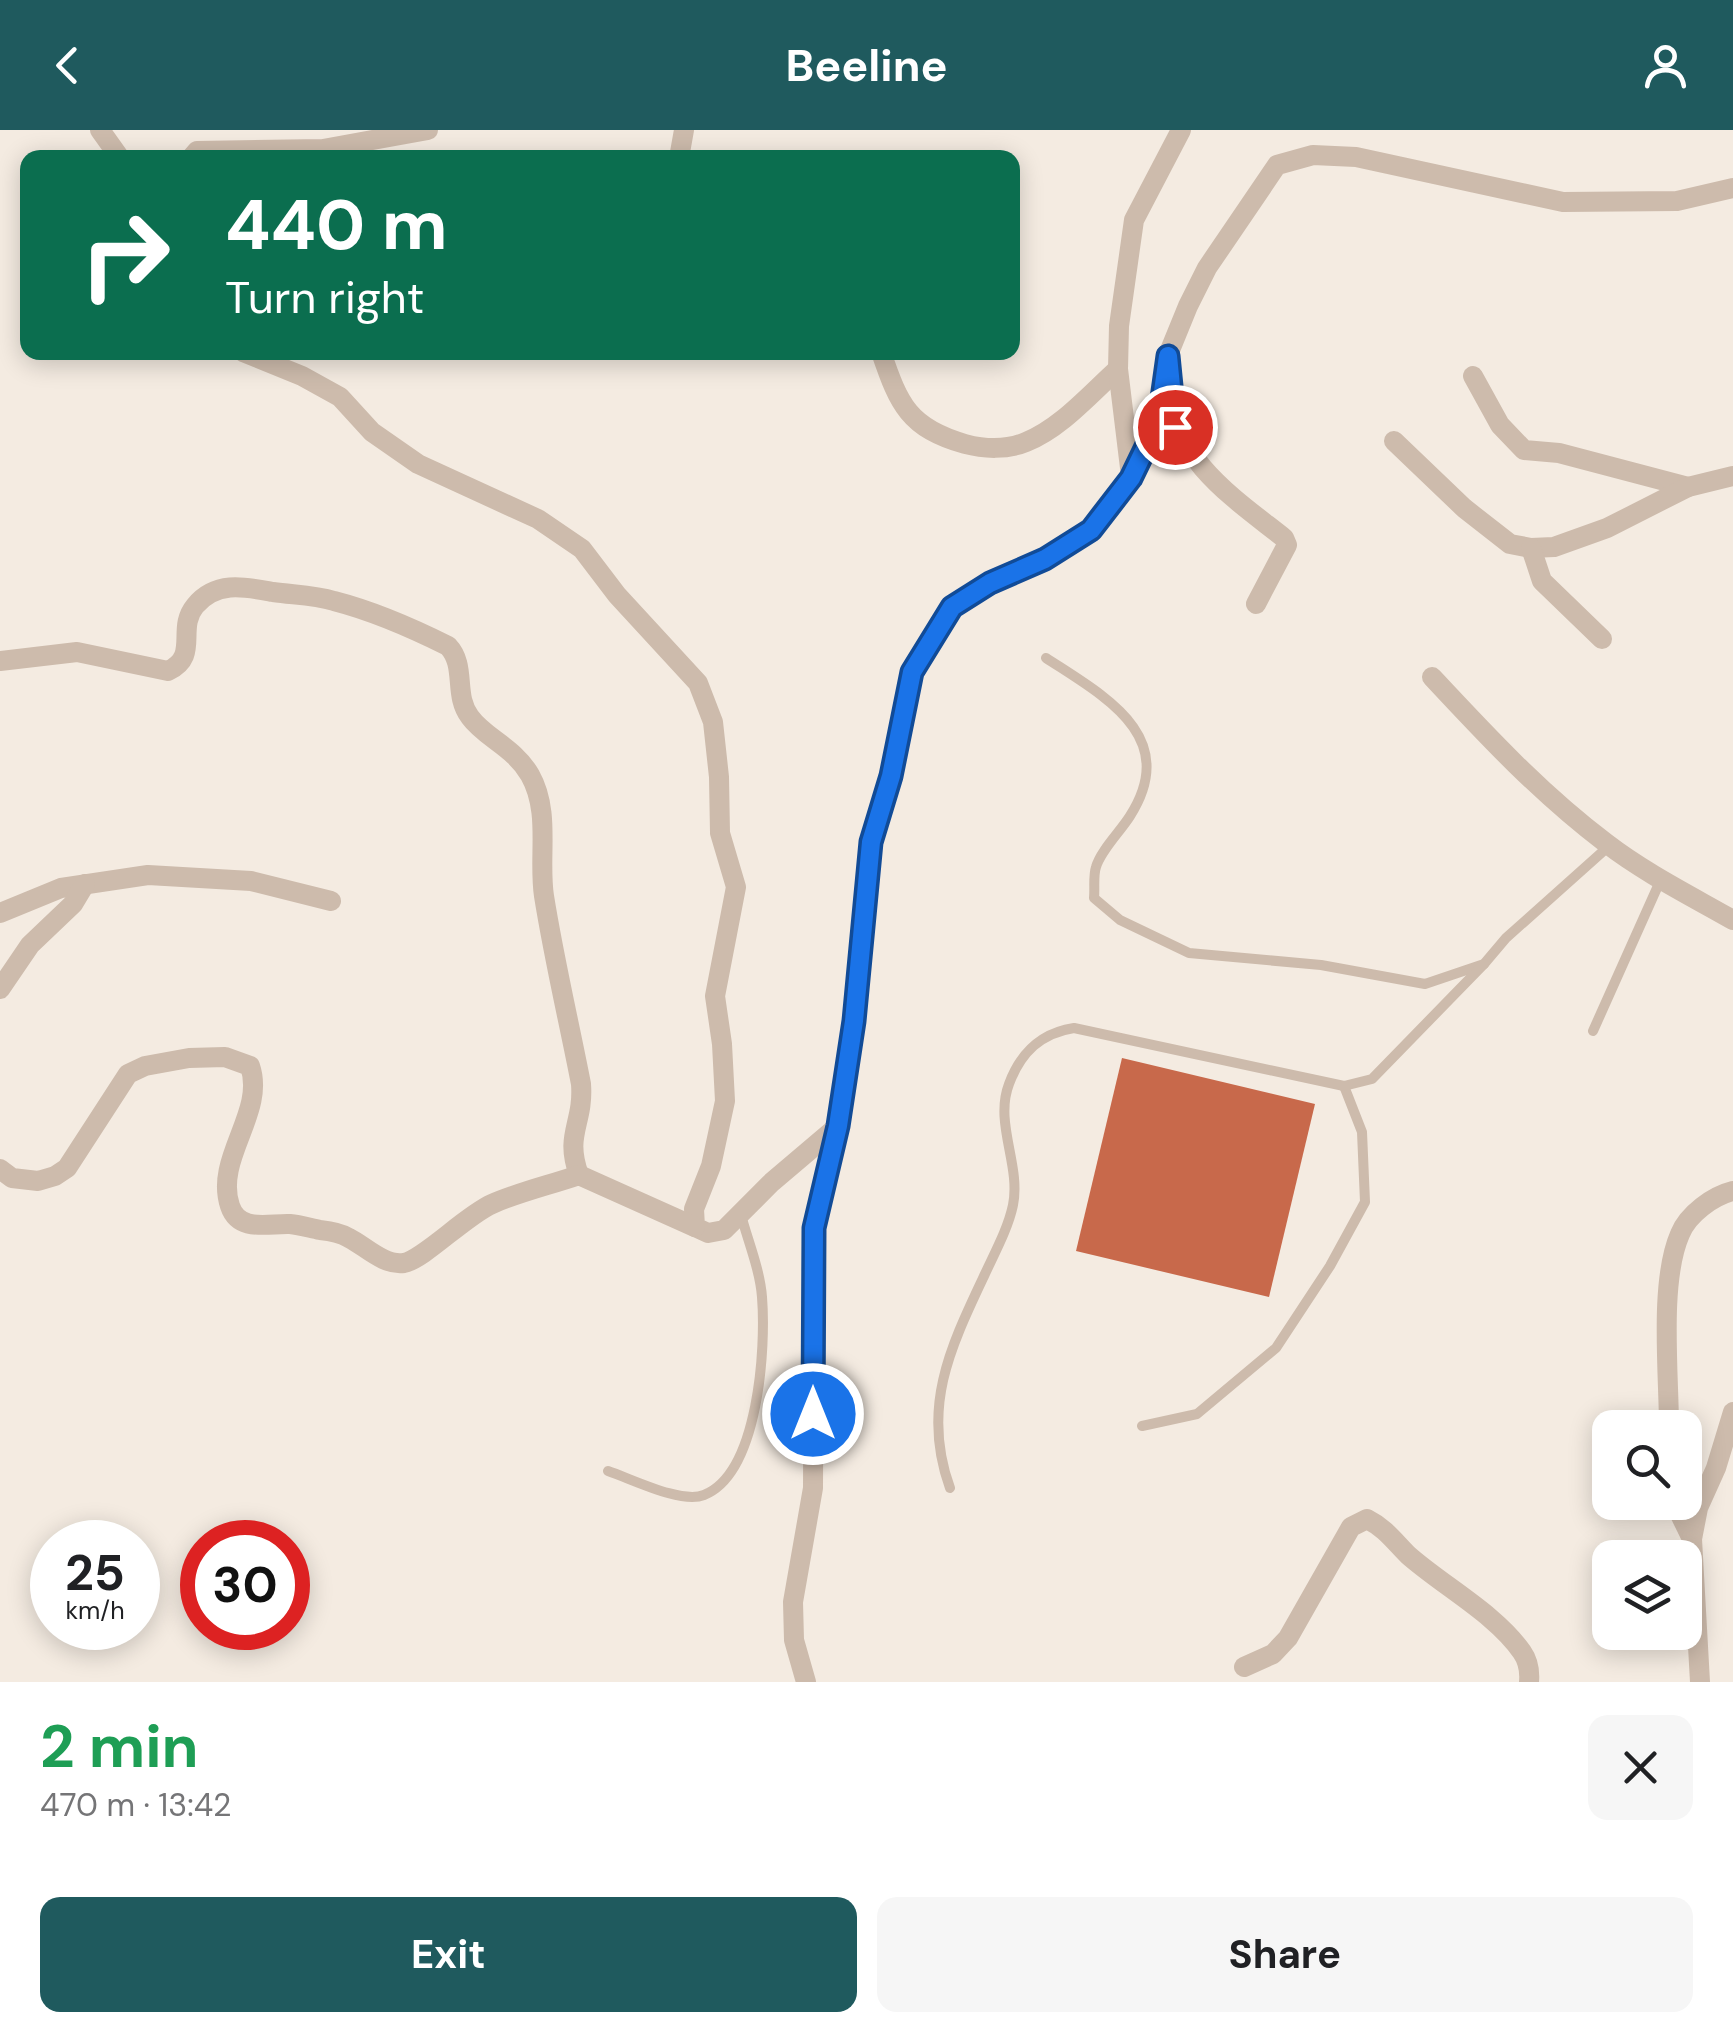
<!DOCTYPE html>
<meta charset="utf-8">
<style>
:root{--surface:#fff;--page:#f6f6f6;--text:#202124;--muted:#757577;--accent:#1f5a5e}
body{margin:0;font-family:"DM Sans",sans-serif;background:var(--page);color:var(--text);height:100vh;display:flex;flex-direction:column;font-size:38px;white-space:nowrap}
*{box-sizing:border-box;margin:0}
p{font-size:32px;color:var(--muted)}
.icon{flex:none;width:55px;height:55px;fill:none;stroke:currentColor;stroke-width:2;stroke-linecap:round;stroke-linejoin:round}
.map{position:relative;height:1552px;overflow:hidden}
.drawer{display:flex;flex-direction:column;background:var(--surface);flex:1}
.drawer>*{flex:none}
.top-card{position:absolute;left:20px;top:20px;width:1000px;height:210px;border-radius:20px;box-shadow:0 5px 25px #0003;background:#0b6e4f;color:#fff;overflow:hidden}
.controls{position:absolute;left:1592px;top:1280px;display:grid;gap:20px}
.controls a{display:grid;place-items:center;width:110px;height:110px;border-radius:20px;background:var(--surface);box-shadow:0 5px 25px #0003;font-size:50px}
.speed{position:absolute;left:30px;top:1390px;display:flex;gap:20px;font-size:50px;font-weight:700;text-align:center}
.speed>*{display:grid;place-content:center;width:130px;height:130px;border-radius:50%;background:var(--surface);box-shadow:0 5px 25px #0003;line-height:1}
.speed small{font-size:25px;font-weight:400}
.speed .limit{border:15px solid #d22;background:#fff;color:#111}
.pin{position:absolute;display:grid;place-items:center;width:85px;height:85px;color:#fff;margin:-42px;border:5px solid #fff;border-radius:50%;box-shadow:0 2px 10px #0007}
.me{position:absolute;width:110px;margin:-55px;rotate:0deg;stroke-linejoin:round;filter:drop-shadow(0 0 8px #0008)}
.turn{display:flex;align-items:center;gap:35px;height:210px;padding:0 40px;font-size:45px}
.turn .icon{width:130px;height:130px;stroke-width:2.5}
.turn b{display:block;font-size:70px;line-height:85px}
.round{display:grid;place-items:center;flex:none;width:105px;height:105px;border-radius:20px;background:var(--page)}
.head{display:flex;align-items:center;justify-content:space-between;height:170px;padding:0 40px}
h1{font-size:60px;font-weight:700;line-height:75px;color:#1e9e55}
.cta{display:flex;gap:20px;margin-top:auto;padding:20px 40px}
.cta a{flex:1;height:115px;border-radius:20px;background:var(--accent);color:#fff;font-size:40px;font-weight:700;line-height:115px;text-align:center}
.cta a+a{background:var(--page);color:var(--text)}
header{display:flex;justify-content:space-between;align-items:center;height:130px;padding:0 40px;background:var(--accent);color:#fff;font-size:45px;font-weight:700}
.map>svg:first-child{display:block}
</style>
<header><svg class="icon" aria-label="back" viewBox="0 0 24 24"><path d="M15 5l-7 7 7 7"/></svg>Beeline<svg class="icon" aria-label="person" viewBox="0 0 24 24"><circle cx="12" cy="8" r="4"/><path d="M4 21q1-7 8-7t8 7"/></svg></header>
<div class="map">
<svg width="1733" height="1552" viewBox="0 0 1733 1552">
<rect width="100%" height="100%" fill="#f4ebe1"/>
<path fill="#c8694b" d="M1122 928 1315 974 1269 1167 1076 1121Z"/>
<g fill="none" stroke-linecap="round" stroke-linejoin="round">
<g stroke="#cdbbac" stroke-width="10">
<path d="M1046 528C1104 566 1181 606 1130 686 1120 702 1101 720 1096 737 1093 746 1095 759 1094 768L1120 790 1189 823 1321 835 1425 854 1484 834 1506 808 1609 716"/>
<path d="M1593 901 1661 749"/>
<path d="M1142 1296 1197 1284 1276 1218 1330 1136 1365 1072 1362 1002 1344 956"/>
<path d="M608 1341C632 1349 681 1374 704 1365 759 1343 766 1217 762 1167 760 1140 748 1111 741 1085"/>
<path d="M950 1358C921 1278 950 1218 984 1146 994 1124 1008 1099 1013 1075 1021 1035 994 993 1009 954 1021 922 1041 903 1074 898L1344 956 1372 949 1484 834"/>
</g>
<g stroke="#cdbbac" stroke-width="20">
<path d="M100 0 120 28"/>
<path d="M191 28 197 21 323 19 428 0"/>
<path d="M679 28 684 0"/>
<path d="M243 222 302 246 340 267 372 302 418 334 538 389 582 419 617 465 698 553 713 592 719 647 720 703 736 757 715 866 722 914 725 971 711 1036 694 1079 695 1097 708 1103 724 1100 772 1052 838 996"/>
<path d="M881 222C899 275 909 298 965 314 984 319 1007 320 1026 312 1061 298 1090 264 1118 239"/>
<path d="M1473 246 1500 295 1524 320 1559 323 1688 357"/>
<path d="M1170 262C1174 330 1235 369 1284 408L1287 415 1256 474"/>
<path d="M1394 311 1464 378 1510 414 1531 418 1554 417 1607 398 1688 357 1733 346"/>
<path d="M1131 346 1118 239 1119 196 1134 90 1181 0"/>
<path d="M1531 418 1542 451 1602 509"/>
<path d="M0 531 77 522 168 541C200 526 176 499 195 476 216 450 246 457 273 462 294 465 314 465 334 471 373 481 412 498 448 516 467 536 453 565 470 587 485 608 514 617 530 645 551 682 538 727 544 766 554 829 569 892 581 954 584 994 564 1004 579 1045"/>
<path d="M1432 547C1487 606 1541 664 1606 713 1645 743 1691 766 1733 790"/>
<path d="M0 783 61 758 148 745 251 751 331 771"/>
<path d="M0 859 30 815 73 774 85 754"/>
<path d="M0 1039 12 1048 38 1051 55 1046 67 1038 128 944 145 936 189 928 225 927 250 936C266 983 214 1028 230 1076 239 1103 269 1093 290 1094 300 1095 310 1098 320 1100 330 1101 341 1103 349 1108 365 1116 384 1136 404 1133 424 1129 465 1086 492 1074 519 1062 550 1055 579 1045L695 1097"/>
<path d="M1669 1298C1669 1244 1659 1152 1680 1104 1688 1084 1713 1066 1733 1061"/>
<path d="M1674 1372 1692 1409"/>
<path d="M1244 1537 1273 1524 1288 1508 1351 1397 1367 1389C1385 1398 1394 1411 1408 1425 1443 1456 1496 1484 1522 1522 1529 1532 1530 1541 1529 1552"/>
<path d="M806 1552 794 1510 793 1472 813 1358 814 1098 838 996 854 891 871 711 891 646 912 542 952 477 990 453 1045 429 1091 400 1131 348 1159 291 1168 225 1188 176 1207 138 1277 35 1313 25 1356 27 1563 72 1677 71 1733 58"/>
<path d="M1700 1552 1692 1409 1698 1378 1716 1338 1733 1282"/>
</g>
</g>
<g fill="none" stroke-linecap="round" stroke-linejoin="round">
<g stroke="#114b97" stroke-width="25">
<path id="route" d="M813 1284 814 1098 838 996 854 891 871 712 891 646 912 542 952 477 990 453 1045 429 1091 400 1131 348 1159 290 1168 226 1175 297"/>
</g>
<use href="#route" stroke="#1a73e8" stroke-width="18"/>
</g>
</svg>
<div class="controls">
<a><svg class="icon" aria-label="search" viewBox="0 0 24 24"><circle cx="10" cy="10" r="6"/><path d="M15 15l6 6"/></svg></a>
<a><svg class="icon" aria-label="layers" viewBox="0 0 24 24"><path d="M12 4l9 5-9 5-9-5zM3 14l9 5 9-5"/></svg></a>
</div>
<div class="speed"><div>25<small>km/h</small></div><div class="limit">30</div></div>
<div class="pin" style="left:1175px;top:297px;background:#d93025"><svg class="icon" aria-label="arrive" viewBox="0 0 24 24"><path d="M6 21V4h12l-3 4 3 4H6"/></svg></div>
<svg class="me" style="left:813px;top:1284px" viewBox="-20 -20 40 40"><circle r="17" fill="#1a73e8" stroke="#fff" stroke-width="3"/><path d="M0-11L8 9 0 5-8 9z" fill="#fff"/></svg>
<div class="top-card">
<div class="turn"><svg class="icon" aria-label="right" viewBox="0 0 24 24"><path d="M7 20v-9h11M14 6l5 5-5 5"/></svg><div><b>440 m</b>Turn right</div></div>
</div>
</div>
<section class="drawer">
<div class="head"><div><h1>2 min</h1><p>470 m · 13:42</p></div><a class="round"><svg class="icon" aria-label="close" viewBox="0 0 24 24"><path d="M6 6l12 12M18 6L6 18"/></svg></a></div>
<div class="cta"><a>Exit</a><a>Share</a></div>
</section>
